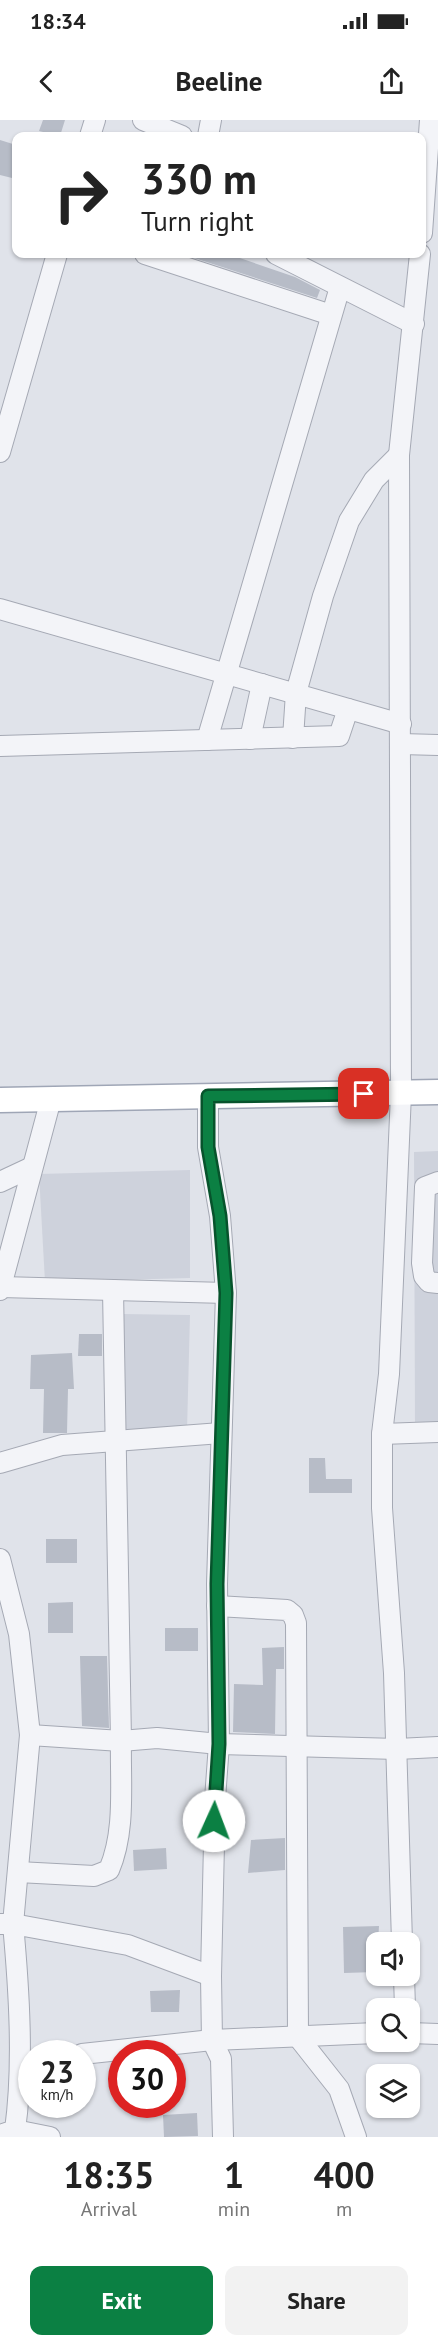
<!DOCTYPE html>
<style>
:root{--surface:#fff;--page:#f2f2f2;--text:#222;--muted:#767676;--accent:#0b8043}
body{margin:0;font-family:"PT Sans",sans-serif;background:var(--page);color:var(--text);height:100vh;display:flex;flex-direction:column;font-size:22px;white-space:nowrap}
*{box-sizing:border-box;margin:0}
p{font-size:20px;color:var(--muted)}
.icon{flex:none;width:33px;height:33px;fill:none;stroke:currentColor;stroke-width:2;stroke-linecap:round;stroke-linejoin:round}
.map{position:relative;height:2017px;overflow:hidden}
.side{display:flex;flex-direction:column;background:var(--surface);flex:1}
.side>*{flex:none}
.hud{position:absolute;left:12px;top:12px;width:414px;height:126px;border-radius:12px;box-shadow:0 2px 4px #0004;background:#fff;color:var(--text);overflow:hidden}
.controls{position:absolute;left:366px;top:1812px;display:grid;gap:12px}
.controls a{display:grid;place-items:center;width:54px;height:54px;border-radius:12px;background:var(--surface);box-shadow:0 2px 4px #0004;font-size:30px}
.speed{position:absolute;left:18px;top:1920px;display:flex;gap:12px;font-size:30px;font-weight:700;text-align:center}
.speed>*{display:grid;place-content:center;width:78px;height:78px;border-radius:50%;background:var(--surface);box-shadow:0 2px 4px #0004;line-height:1}
.speed small{font-size:15px;font-weight:400}
.speed .limit{border:9px solid #d22;background:#fff;color:#111}
.pin{position:absolute;display:grid;place-items:center;width:51px;height:51px;color:#fff;margin:-26px;border-radius:12px;box-shadow:0 3px 9px #0006}
.me{position:absolute;width:66px;margin:-33px;rotate:2deg;stroke-linejoin:round;filter:drop-shadow(0 0 4px #0008)}
.turn{display:flex;align-items:center;gap:21px;height:126px;padding:0 30px;font-size:27px}
.turn .icon{width:78px;height:78px;stroke-width:2.5}
.turn b{display:block;font-size:42px;line-height:51px}
.eta{display:flex;justify-content:space-evenly;align-items:center;height:102px;text-align:center}
.eta b{font-size:36px;font-weight:600;line-height:42px}
.button{display:flex;gap:12px;margin-top:auto;padding:12px 30px}
.button a{flex:1;height:69px;border-radius:12px;background:var(--accent);color:#fff;font-size:24px;font-weight:600;line-height:69px;text-align:center}
.button a+a{background:var(--page);color:var(--text)}
.status{display:flex;justify-content:space-between;align-items:center;height:42px;padding:0 30px;background:var(--surface);direction:ltr}
.status svg{height:16px;fill:currentColor}
header{display:flex;justify-content:space-between;align-items:center;height:78px;padding:0 30px;background:var(--surface);font-size:27px;font-weight:600}
.map>svg:first-child{display:block}
</style>
<div class="status"><b>18:34</b><svg viewBox="0 0 49 12"><path d="M0 12V9h3v3zM5 12V6h3v6zM10 12V3h3v9zM15 12V0h3v12zM26 1h20v11H26zM47 4h2v5h-2z"/></svg></div>
<header><svg class="icon" aria-label="back" viewBox="0 0 24 24"><path d="M15 5l-7 7 7 7"/></svg>Beeline<svg class="icon" aria-label="share" viewBox="0 0 24 24"><path d="M12 15V3M7 8l5-5 5 5M5 13v7h14v-7"/></svg></header>
<div class="map">
<svg width="438" height="2017" viewBox="0 0 438 2017">
<rect width="100%" height="100%" fill="#e0e3ea"/>
<g fill="#ced2dc">
<path d="M438 1031V1305L415 1306 414 1032Z"/>
<path d="M190 1050V1158L45 1162 39 1054Z"/>
<path d="M123 1194 190 1195 187 1311H125Z"/>
</g>
<g fill="#b7bcc7">
<path d="M43 0H65L60 16 39 11Z"/>
<path d="M0 20 16 25V59L0 55Z"/>
<path d="M182 134H228L295 157 320 170 317 178Z"/>
<path d="M79 1214H102V1236H78Z"/>
<path d="M72 1233 74 1269H68L67 1313H43L44 1269H30L31 1235Z"/>
<path d="M309 1338H325L326 1359H352V1373H309Z"/>
<rect x="46" y="1419" width="31" height="24"/>
<path d="M73 1482V1513H48V1483Z"/>
<rect x="165" y="1508" width="33" height="23"/>
<path d="M284 1527V1549H276L275 1614 233 1612 234 1564 263 1565 262 1528Z"/>
<path d="M80 1536H107L109 1608 82 1606Z"/>
<path d="M285 1718V1750L248 1753 251 1720Z"/>
<path d="M166 1728 167 1749 134 1751 133 1730Z"/>
<path d="M379 1806 376 1852 344 1853 343 1807Z"/>
<path d="M180 1870 179 1892H151L150 1871Z"/>
<path d="M197 1993 198 2016 164 2017 163 1995Z"/>
</g>
<g fill="none" stroke-linecap="round" stroke-linejoin="round">
<g stroke="#a5a9b4" stroke-width="22">
<g id="minor">
<path d="M143 0 182 16"/>
<path d="M90 16 95 0"/>
<path d="M208 16 211 0"/>
<path d="M422 113 430 0"/>
<path d="M145 134 331 195"/>
<path d="M276 134 414 204"/>
<path d="M0 332 57 134"/>
<path d="M0 489 401 604"/>
<path d="M293 618 296 573 323 476 349 401 374 360 399 335"/>
<path d="M250 619 262 564"/>
<path d="M207 620 340 167"/>
<path d="M401 624 438 625"/>
<path d="M0 626 339 616 348 589"/>
<path d="M208 976V1027L220 1096 226 1173 217 1464 219 1624 215 1679 211 1856 212 1920 221 1939 223 2017"/>
<path d="M0 1062 32 1047"/>
<path d="M438 1062 425 1067 422 1143 424 1156 429 1162 438 1163"/>
<path d="M1 1167 226 1173"/>
<path d="M0 1170 51 979"/>
<path d="M382 1314 438 1312"/>
<path d="M0 1343 62 1325 221 1313"/>
<path d="M0 1439 19 1514 30 1615"/>
<path d="M217 1486 287 1490 293 1495 296 1503 298 1917 339 1969 356 2017"/>
<path d="M18 1752 94 1756 109 1750C126 1711 120 1663 121 1621L113 1170"/>
<path d="M0 1804H13L30 1615 121 1621 157 1618 219 1624 397 1629 438 1627"/>
<path d="M402 1822 394 1553 382 1388V1314L389 1254 401 973 399 335 420 134"/>
<path d="M404 1856 405 1888"/>
<path d="M410 1913 438 1914"/>
<path d="M82 1934 212 1920 376 1913"/>
<path d="M0 2015 15 2010C24 1945 19 1869 13 1804L128 1825 211 1856"/>
<path d="M15 2017V2010L50 2017"/>
</g>
</g>
<g stroke="#9fa6b6" stroke-width="27">
<path id="major" d="M0 980 438 972"/>
</g>
<use href="#minor" stroke="#f3f4f8" stroke-width="20"/>
<use href="#major" stroke="#fff" stroke-width="24"/>
</g>
<g fill="none" stroke-linecap="round" stroke-linejoin="round">
<g stroke="#07532c" stroke-width="15">
<path id="route" d="M214 1701 219 1624 217 1464 226 1173 220 1096 208 1027V976L364 974"/>
</g>
<use href="#route" stroke="#0b8043" stroke-width="10"/>
</g>
</svg>
<div class="controls">
<a><svg class="icon" aria-label="sound" viewBox="0 0 24 24"><path d="M4 9h4l5-4v14l-5-4H4zM17 9q2 3 0 6"/></svg></a>
<a><svg class="icon" aria-label="search" viewBox="0 0 24 24"><circle cx="10" cy="10" r="6"/><path d="M15 15l6 6"/></svg></a>
<a><svg class="icon" aria-label="layers" viewBox="0 0 24 24"><path d="M12 4l9 5-9 5-9-5zM3 14l9 5 9-5"/></svg></a>
</div>
<div class="speed"><div>23<small>km/h</small></div><div class="limit">30</div></div>
<div class="pin" style="left:364px;top:974px;background:#d93025"><svg class="icon" aria-label="arrive" viewBox="0 0 24 24"><path d="M6 21V4h12l-3 4 3 4H6"/></svg></div>
<svg class="me" style="left:214px;top:1701px" viewBox="-20 -20 40 40"><circle r="19" fill="#fff"/><path d="M0-13L10 11 0 6-10 11z" fill="#0b8043"/></svg>
<div class="hud">
<div class="turn"><svg class="icon" aria-label="right" viewBox="0 0 24 24"><path d="M7 20v-9h11M14 6l5 5-5 5"/></svg><div><b>330 m</b>Turn right</div></div>
</div>
</div>
<section class="side">
<div class="eta">
<div><b>18:35</b><p>Arrival</p></div>
<div><b>1</b><p>min</p></div>
<div><b>400</b><p>m</p></div>
</div>
<div class="button"><a>Exit</a><a>Share</a></div>
</section>
